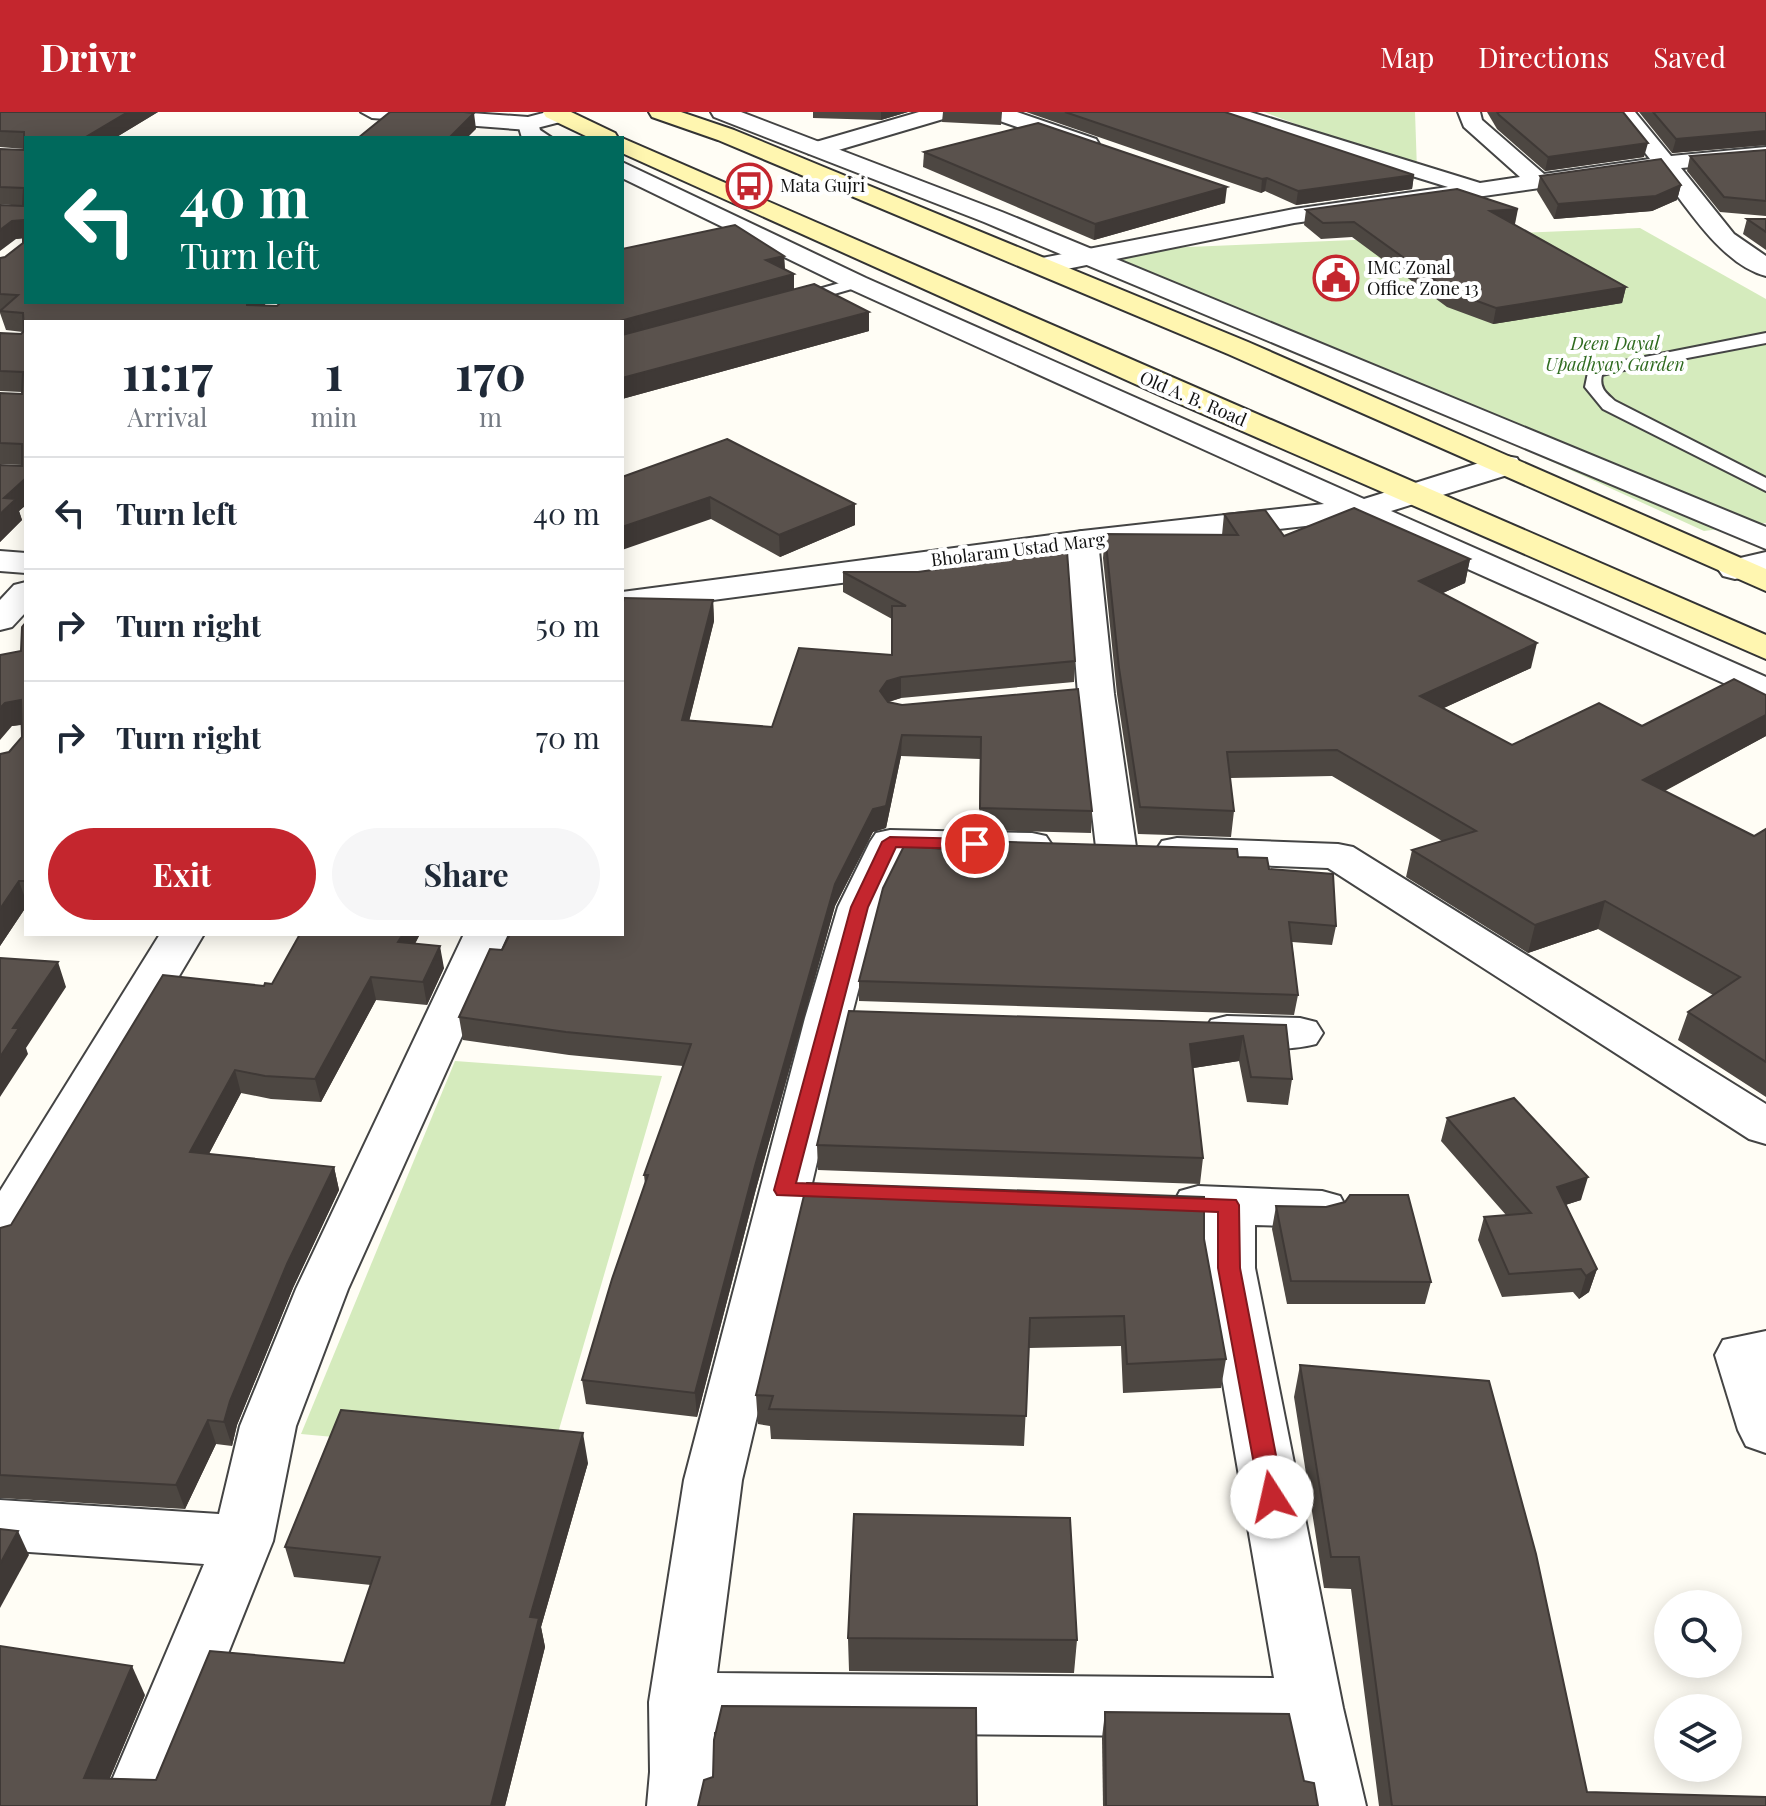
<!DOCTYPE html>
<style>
:root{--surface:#fff;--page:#f6f6f7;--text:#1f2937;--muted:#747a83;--line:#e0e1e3;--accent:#c4262e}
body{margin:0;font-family:"Playfair Display",serif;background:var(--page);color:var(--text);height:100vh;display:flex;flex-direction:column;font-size:30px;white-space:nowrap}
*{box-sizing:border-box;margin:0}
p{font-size:26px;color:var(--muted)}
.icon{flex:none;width:44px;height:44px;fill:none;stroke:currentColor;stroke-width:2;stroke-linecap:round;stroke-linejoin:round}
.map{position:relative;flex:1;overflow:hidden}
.sheet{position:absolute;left:24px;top:208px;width:600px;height:616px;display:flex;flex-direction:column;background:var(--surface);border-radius:0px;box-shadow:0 4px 20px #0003}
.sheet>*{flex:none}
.top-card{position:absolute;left:24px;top:24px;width:600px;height:168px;border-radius:0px;box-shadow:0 4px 20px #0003;background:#00695c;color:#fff;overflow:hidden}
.tools{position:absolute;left:1654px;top:1478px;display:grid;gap:16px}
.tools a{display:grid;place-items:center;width:88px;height:88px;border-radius:50%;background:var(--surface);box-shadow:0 4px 20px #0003;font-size:40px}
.pin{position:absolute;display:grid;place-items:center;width:68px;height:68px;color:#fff;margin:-34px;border:4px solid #fff;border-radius:50%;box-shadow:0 2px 8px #0007}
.me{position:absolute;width:88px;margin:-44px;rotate:350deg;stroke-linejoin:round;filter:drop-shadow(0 0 6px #0008)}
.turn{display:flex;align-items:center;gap:28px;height:168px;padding:0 24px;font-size:36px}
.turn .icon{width:104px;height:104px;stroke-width:2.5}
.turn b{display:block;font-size:56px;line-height:68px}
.eta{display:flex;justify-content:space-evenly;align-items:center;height:136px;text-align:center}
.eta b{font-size:48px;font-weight:700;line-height:56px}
.action{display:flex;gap:16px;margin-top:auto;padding:16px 24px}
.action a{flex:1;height:92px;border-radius:48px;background:var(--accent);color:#fff;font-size:32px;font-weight:700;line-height:92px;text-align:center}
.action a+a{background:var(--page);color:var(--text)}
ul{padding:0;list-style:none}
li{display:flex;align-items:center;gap:24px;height:112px;padding:0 24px;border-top:2px solid var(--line)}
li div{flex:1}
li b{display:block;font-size:30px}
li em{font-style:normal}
header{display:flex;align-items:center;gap:48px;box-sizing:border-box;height:112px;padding:0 40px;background:var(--accent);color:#fff}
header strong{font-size:38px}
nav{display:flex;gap:44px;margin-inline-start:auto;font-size:28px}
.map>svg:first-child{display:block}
</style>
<header>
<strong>Drivr</strong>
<nav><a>Map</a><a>Directions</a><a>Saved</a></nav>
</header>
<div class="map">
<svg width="1766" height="1694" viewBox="0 0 1766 1694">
<rect width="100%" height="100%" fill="#fffdf5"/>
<g fill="#d5ebbd">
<path d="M1264 0H1415L1417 58Z"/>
<path d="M1640 116 1766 187V411L1704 419 1092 139Z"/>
<path d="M455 949 662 964 551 1345 301 1322Z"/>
</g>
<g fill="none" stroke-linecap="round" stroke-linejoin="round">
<g stroke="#444" stroke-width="4">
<g id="service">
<path d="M857 166 862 168V174L796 193 788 188 791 185Z"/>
<path d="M1766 221V231L1619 259 1602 263C1599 276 1606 281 1615 289L1766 366V379L1603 297 1585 275 1589 256Z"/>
</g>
</g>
<g stroke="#444" stroke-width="4">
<g id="minor">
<path d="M919 0H953L950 5 825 42H809L806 37 809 32Z"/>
<path d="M1000 0H1017L1096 27 1099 32 1088 39 1080 37 1000 9 997 4Z"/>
<path d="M1217 0H1250L1480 71 1520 65 1464 15 1458 0H1480L1482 8 1544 62 1650 47 1613 0H1635L1671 44 1766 35V49L1681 56 1734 122 1766 144V164C1722 153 1686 94 1659 59L1294 111 1042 162 1033 159 1029 154 1033 149 1042 146 1294 97 1448 75 1220 5Z"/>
<path d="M529 6 537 7 540 18 552 26H522L518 12Z"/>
<path d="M1082 419 1094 422 1098 429 1114 582 1136 735 1130 744 1116 747 1102 744 1096 735 1078 582 1066 429 1070 422Z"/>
<path d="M0 439 26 441V461L0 459Z"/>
<path d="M1766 440V460L1735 467 1723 464 1718 457 1723 450Z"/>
<path d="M26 470V500L12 515 0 518V488L14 473Z"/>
<path d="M890 718 1032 721 1046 724 1052 733 1046 742 1032 745 905 743 880 795 851 906 742 1368 717 1561 1274 1566 1203 1156V1111L1180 1105 1173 1092 1180 1079 1198 1074 1322 1079 1340 1084 1347 1097 1340 1110 1322 1115 1255 1113V1156L1343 1596 1366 1694H1300L1285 1625 714 1620 713 1694H647L650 1660 649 1590 684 1368 805 906 838 795 870 730 876 721Z"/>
<path d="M1177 726 1338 732 1353 735 1766 992V1032L1749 1027 1328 756 1177 750 1162 747 1156 738 1162 729Z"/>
<path d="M160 822H204L18 1135 0 1141V1079Z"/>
<path d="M464 822H508L348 1177 296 1314 273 1429 167 1694H101L204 1452 0 1438V1388L219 1402 240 1314 296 1177Z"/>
<path d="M1227 904 1300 906 1316 910 1323 921 1316 932C1285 940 1242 938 1211 930L1204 919 1211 908Z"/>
<path d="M1766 1219V1341L1746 1334 1738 1318 1715 1243 1723 1228Z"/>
</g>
</g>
<g stroke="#444" stroke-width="4">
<g id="tertiary">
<path d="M361 0H456L528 5 547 0H569L571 3 568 8 529 18 372 6Z"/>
<path d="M711 0H741L1002 100 1766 415V437L984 110 714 5Z"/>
<path d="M622 50 866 166 1364 387 1495 346 1506 344 1517 346 1521 353 1517 360 1391 399 1766 565V590L1358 408 1082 439 622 500V480L1082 419 1324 392 848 176 622 66Z"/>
</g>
</g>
<g stroke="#333" stroke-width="4">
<g id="secondary">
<path d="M543 0H571L615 21 618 26H590L546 5Z"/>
<path d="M649 0H681L734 18 1248 230 1766 457V479L1228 242 718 28 652 5Z"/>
<path d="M622 26 1766 523V547L1164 285 622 41Z"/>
</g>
</g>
<use href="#service" fill="#fff" fill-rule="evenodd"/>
<use href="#minor" fill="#fff" fill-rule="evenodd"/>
<use href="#tertiary" fill="#fff" fill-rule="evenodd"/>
<use href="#secondary" fill="#fff6b0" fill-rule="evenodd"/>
</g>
<g fill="#4d4742">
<path d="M0 0H158L115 26H26V190H267L264 194 622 190 784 144 785 157 794 162V177L869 200V219L622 287V210H26V393L19 399 22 408 0 430V353L22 354V353L0 352V281L22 282V280L0 279V221L21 222 23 220 6 218 0 201V146L5 145 23 131V126L16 127 23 94 0 92V37L24 38V37L0 35Z"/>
<path d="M813 0H908L881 8 813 6Z"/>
<path d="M943 0H1002L1001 13 942 10Z"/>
<path d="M1026 0H1225L1414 63 1412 77 1296 93 1265 79 1261 81Z"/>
<path d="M1487 0H1623L1644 45 1545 59 1497 17Z"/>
<path d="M1639 0H1766V33L1672 41Z"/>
<path d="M1766 38V104L1720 100 1687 59 1690 44Z"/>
<path d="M924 40 1225 91 1094 128 923 55Z"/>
<path d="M1540 64 1681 73 1677 88 1652 99 1554 107 1537 79Z"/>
<path d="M1306 98 1515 112H1512L1626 175 1622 191 1493 212 1447 195 1352 125 1321 127 1304 113Z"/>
<path d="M1747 107H1766V138L1743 122Z"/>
<path d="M622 365 855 392V413L780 445 711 407Z"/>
<path d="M1224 402 1284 424 1470 447 1465 471 1443 481 1531 556 1444 596 1512 633 1642 614 1766 583V624L1665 679 1754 724 1766 717V985L1678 928 1688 900 1713 883 1598 817 1528 841 1406 765 1412 738 1442 729 1332 664 1230 666 1234 699 1231 725 1138 722 1117 582 1103 446 1105 422 1222 423Z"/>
<path d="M843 460 1075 549 1074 570 901 586 889 590 902 593 1078 577 1092 699 1091 721 979 718 980 647 901 644 886 716 873 720 835 794 756 1077 697 1305 586 1292 582 1268 645 1072 644 1063 683 954 569 943 463 928 459 905 502 838 713 488 714 509 689 609 772 615 892 543V507L843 480Z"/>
<path d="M26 510V795L0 834 9 640 22 625 21 613 12 614Z"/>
<path d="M970 739 1238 745 1269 757 1336 814 1332 833 1292 830 1298 883 1294 903 859 889V869Z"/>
<path d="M300 822H420L415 832 444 856 427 893 376 888 321 990 271 987 241 981 209 1042 334 1055 339 1078 293 1176 237 1313 232 1334 216 1332 185 1397 0 1386V1116L11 1113 264 874 272 872Z"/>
<path d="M1286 913 1292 967 1288 993 1247 990 1239 949 1193 956 1203 1046 1200 1072 818 1058 817 1033Z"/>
<path d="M1447 1006 1581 1088 1565 1093 1597 1157 1589 1180 1579 1187 1573 1180 1502 1185 1478 1128 1484 1105 1506 1103 1441 1029Z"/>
<path d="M1276 1094 1431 1170 1425 1192H1287L1272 1117Z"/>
<path d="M1204 1127 1226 1247 1221 1276 1123 1281 1121 1234 1029 1236 1024 1334 771 1327 770 1314 758 1312 756 1283Z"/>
<path d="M1300 1253 1587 1680 1766 1694H1379L1351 1477 1324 1476 1294 1285Z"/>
<path d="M588 1351 541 1515 545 1535 505 1694H0L145 1583 110 1666 156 1668 344 1551 371 1473 294 1465 285 1435Z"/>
<path d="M848 1526 1077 1528 1074 1561 849 1559Z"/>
<path d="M1105 1600 1304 1669 1318 1694H1103L1102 1626Z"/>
</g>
<g fill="#3f3936">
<path d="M128 0H158L115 26H84Z"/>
<path d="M881 0H908L881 8Z"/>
<path d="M474 1 476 17 467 26H449Z"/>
<path d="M1766 19V33L1672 41 1676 27Z"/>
<path d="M1648 31 1644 45 1545 59 1548 45Z"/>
<path d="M1414 63 1412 77 1296 93 1298 79Z"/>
<path d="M1267 66 1265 79 1261 81 1262 67Z"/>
<path d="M1681 73 1677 88 1652 99 1554 107 1558 92Z"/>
<path d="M1227 75 1225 91 1094 128 1095 112Z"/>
<path d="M1518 97 1515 112 1487 114 1490 99Z"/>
<path d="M23 108 26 126 16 127 0 139V118L12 109Z"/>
<path d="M784 144 785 162 766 148Z"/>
<path d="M794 162V180L622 228V210H620V209Z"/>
<path d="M1626 175 1622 191 1493 212 1496 196Z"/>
<path d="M247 190H267L251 208Z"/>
<path d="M869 200V219L622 287V266Z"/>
<path d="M26 366V393L19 399 22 408 0 430V402L4 386Z"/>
<path d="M710 385 711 407 622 438V415Z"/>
<path d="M855 392V413L780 445 779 423Z"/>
<path d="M1470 447 1465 471 1414 494 1419 469Z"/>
<path d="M713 488 714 509 684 630 682 608Z"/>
<path d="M1537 531 1531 556 1415 609 1420 584Z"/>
<path d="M901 565V586L887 590 880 579 887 569Z"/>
<path d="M21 588 26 612 12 614 0 628V596L5 591Z"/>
<path d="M1766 603V624L1636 694 1643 668Z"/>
<path d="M902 623 901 644 886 716 873 720 835 794 756 1077 697 1305 695 1281 755 1054 835 772Z"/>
<path d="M19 769 26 789V795L0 834V797Z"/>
<path d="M1605 789 1598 817 1528 841 1535 813Z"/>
<path d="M403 822H420L403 853 398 830Z"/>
<path d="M440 834 444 856 427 893 423 870Z"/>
<path d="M58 850 66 875 26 936 28 942 0 985V945L13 916Z"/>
<path d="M371 865 376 888 321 990 315 967Z"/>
<path d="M1243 924 1239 949 1187 957 1190 932Z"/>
<path d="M235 958 241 981 197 1064 190 1040Z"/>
<path d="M334 1055 339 1078 293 1176 237 1313 232 1334 224 1310 230 1289 287 1152Z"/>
<path d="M1588 1065 1581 1088 1550 1098 1557 1075Z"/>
<path d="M1597 1157 1589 1180 1579 1187 1586 1164Z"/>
<path d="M208 1308 216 1332 185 1397 176 1373Z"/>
<path d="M583 1321 588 1351 541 1515 545 1535 505 1694H491L530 1505Z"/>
<path d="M18 1419 29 1443 0 1496V1452Z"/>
<path d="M132 1554 145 1583 98 1694 84 1666Z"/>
</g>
<g fill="#5a524d" stroke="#3f3936" stroke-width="2">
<path d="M0 0H128L84 26H26V190H247V193L277 194 281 190H622V137L735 113 784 144 766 148 794 162 620 209V210H26V366L4 386 16 387 0 402V353L22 354V332L0 331V281L22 282 23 260 0 259V221L21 222 24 219 23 201 0 199 18 183 0 182V146L5 145 23 131V108L12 109 0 118V93L23 94 24 76 0 75V37L24 38V20L0 19Z"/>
<path d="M390 0H464L474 1 449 26H358Z"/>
<path d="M1065 0H1225L1414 63 1298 79 1267 66 1262 67Z"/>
<path d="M1497 0H1623L1648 31 1548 45 1499 3Z"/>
<path d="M1653 0H1766V19L1676 27Z"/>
<path d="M1038 11 1227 75 1095 112 924 40Z"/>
<path d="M1766 38V89L1724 85 1690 44Z"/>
<path d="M1661 47 1681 73 1656 84 1558 92 1540 64Z"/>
<path d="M1457 77 1518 97 1490 99 1626 175 1496 196 1450 179 1354 110 1323 111 1306 98Z"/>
<path d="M1747 107H1766V120Z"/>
<path d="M814 172 869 200 622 266V223Z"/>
<path d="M727 327 855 392 779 423 710 385 622 415V365Z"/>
<path d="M1354 396 1470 447 1419 469 1537 531 1420 584 1512 633 1599 591 1642 614 1734 567 1766 583V603L1643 668 1754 724 1766 717V950L1688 900 1740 865 1605 789 1535 813 1412 738 1476 719 1337 638 1227 640 1234 699 1140 695 1119 556 1105 422 1238 423 1224 402 1265 398 1284 424Z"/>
<path d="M1067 439 1075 549 901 565 887 569 880 579 888 590 902 593 1078 577 1092 699 980 696 981 625 902 623 886 694 873 697 835 772 755 1054 695 1281 582 1268 612 1167 648 1063H644L691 932 566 920 459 905 490 837 502 838 510 822H622V494L624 486 713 488 682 608 772 615 799 536 892 543V494H906L843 460H918Z"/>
<path d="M26 510V769H19L0 797V642L9 640 22 625 21 588 5 591 0 596V543L21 539 22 515Z"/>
<path d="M979 729 1237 737 1238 745 1267 746 1269 757 1333 762 1336 814 1289 810 1298 883 859 869 883 776 904 734 970 739 972 730Z"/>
<path d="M300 822H403L398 830 440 834 423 870 371 865 315 967 265 964 235 958 190 1040 334 1055 287 1152 230 1289 224 1310 208 1308 176 1373 0 1363V1116L11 1113 163 863 264 874 265 871 272 872Z"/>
<path d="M0 846 58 850 13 916H19L0 945Z"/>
<path d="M849 899 1286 913 1292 967 1251 965 1243 924 1190 932 1203 1046 817 1033Z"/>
<path d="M1514 986 1588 1065 1557 1075 1597 1157 1586 1164 1581 1157 1509 1162 1484 1105 1531 1101 1447 1006Z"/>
<path d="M807 1071 1204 1085V1127L1226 1247 1127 1252 1124 1204 1030 1206 1026 1304 769 1297 773 1284 756 1283Z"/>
<path d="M1350 1083H1408L1431 1170 1291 1169 1276 1094 1326 1095 1345 1090Z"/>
<path d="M1300 1253 1489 1269 1536 1442 1587 1680 1766 1685V1694H1392L1359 1445H1331Z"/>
<path d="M341 1298 583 1321 530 1505 539 1506 491 1694H0V1534L132 1554 84 1666 156 1668 210 1539 344 1551 380 1445 285 1435Z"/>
<path d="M854 1402 1070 1406 1077 1528 848 1526Z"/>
<path d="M0 1417 18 1419 0 1452Z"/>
<path d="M722 1594 976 1596 977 1694H698L704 1668 713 1665 714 1628Z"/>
<path d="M1105 1600 1289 1602 1304 1669 1314 1671 1318 1694H1106Z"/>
</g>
<path fill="#c4262e" stroke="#7f191e" stroke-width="2" d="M890 725 975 727 983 732 975 737 896 735 868 795 796 1071 1236 1088 1239 1093 1240 1156 1284 1385 1280 1392 1272 1395 1263 1392 1260 1385 1218 1156V1100L777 1083 774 1078 851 795 882 730Z"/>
<defs>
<g id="bus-ring" transform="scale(2.3)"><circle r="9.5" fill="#fff" stroke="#c4262e" stroke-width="1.5"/><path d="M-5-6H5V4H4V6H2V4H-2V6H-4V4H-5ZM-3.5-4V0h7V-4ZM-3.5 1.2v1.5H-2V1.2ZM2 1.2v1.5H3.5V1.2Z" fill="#c4262e"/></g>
<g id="civic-ring" transform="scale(2.3)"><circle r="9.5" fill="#fff" stroke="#c4262e" stroke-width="1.5"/><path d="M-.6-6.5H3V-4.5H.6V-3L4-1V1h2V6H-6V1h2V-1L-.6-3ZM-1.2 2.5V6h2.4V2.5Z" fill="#c4262e"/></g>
</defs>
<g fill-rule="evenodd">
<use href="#bus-ring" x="749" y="74"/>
<use href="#civic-ring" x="1336" y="166"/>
</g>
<g text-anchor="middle" stroke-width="8" stroke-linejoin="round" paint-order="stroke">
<g font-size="18" fill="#111" stroke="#fff" text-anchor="start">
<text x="780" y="80">Mata Gujri</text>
<text x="1367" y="162">IMC Zonal<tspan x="1367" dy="21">Office Zone 13</tspan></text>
</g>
<g font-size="18" font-style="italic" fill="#2f6b1f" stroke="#fff">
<text x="1615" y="238">Deen Dayal<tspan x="1615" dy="21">Upadhyay Garden</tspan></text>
</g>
<g font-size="18" fill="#111" stroke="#fff">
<text transform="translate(1193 287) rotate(23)" y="6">Old A. B. Road</text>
<text transform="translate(1018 438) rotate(-7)" y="6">Bholaram Ustad Marg</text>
</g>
</g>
</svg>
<div class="tools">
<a><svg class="icon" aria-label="search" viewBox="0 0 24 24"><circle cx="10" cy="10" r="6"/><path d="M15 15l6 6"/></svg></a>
<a><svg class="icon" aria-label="layers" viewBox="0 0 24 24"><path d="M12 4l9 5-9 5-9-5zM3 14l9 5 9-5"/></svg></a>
</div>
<div class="pin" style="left:975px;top:732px;background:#d93025"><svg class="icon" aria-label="arrive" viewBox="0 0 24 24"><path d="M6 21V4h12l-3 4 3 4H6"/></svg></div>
<svg class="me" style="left:1272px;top:1385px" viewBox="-20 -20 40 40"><circle r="19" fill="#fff"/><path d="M0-13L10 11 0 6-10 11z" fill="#c4262e"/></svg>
<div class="top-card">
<div class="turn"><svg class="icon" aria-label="left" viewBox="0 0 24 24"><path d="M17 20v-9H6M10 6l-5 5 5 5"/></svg><div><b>40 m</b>Turn left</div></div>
</div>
<section class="sheet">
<div class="eta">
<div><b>11:17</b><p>Arrival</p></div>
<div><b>1</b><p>min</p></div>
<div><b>170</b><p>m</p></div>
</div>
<ul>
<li><svg class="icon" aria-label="left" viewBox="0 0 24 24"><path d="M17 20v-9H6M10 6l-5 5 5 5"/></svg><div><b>Turn left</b></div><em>40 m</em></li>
<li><svg class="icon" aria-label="right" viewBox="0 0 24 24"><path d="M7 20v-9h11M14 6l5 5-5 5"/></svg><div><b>Turn right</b></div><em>50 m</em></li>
<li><svg class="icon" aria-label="right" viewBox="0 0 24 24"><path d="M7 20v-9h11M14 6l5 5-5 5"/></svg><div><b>Turn right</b></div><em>70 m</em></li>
</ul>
<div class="action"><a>Exit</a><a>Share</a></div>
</section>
</div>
